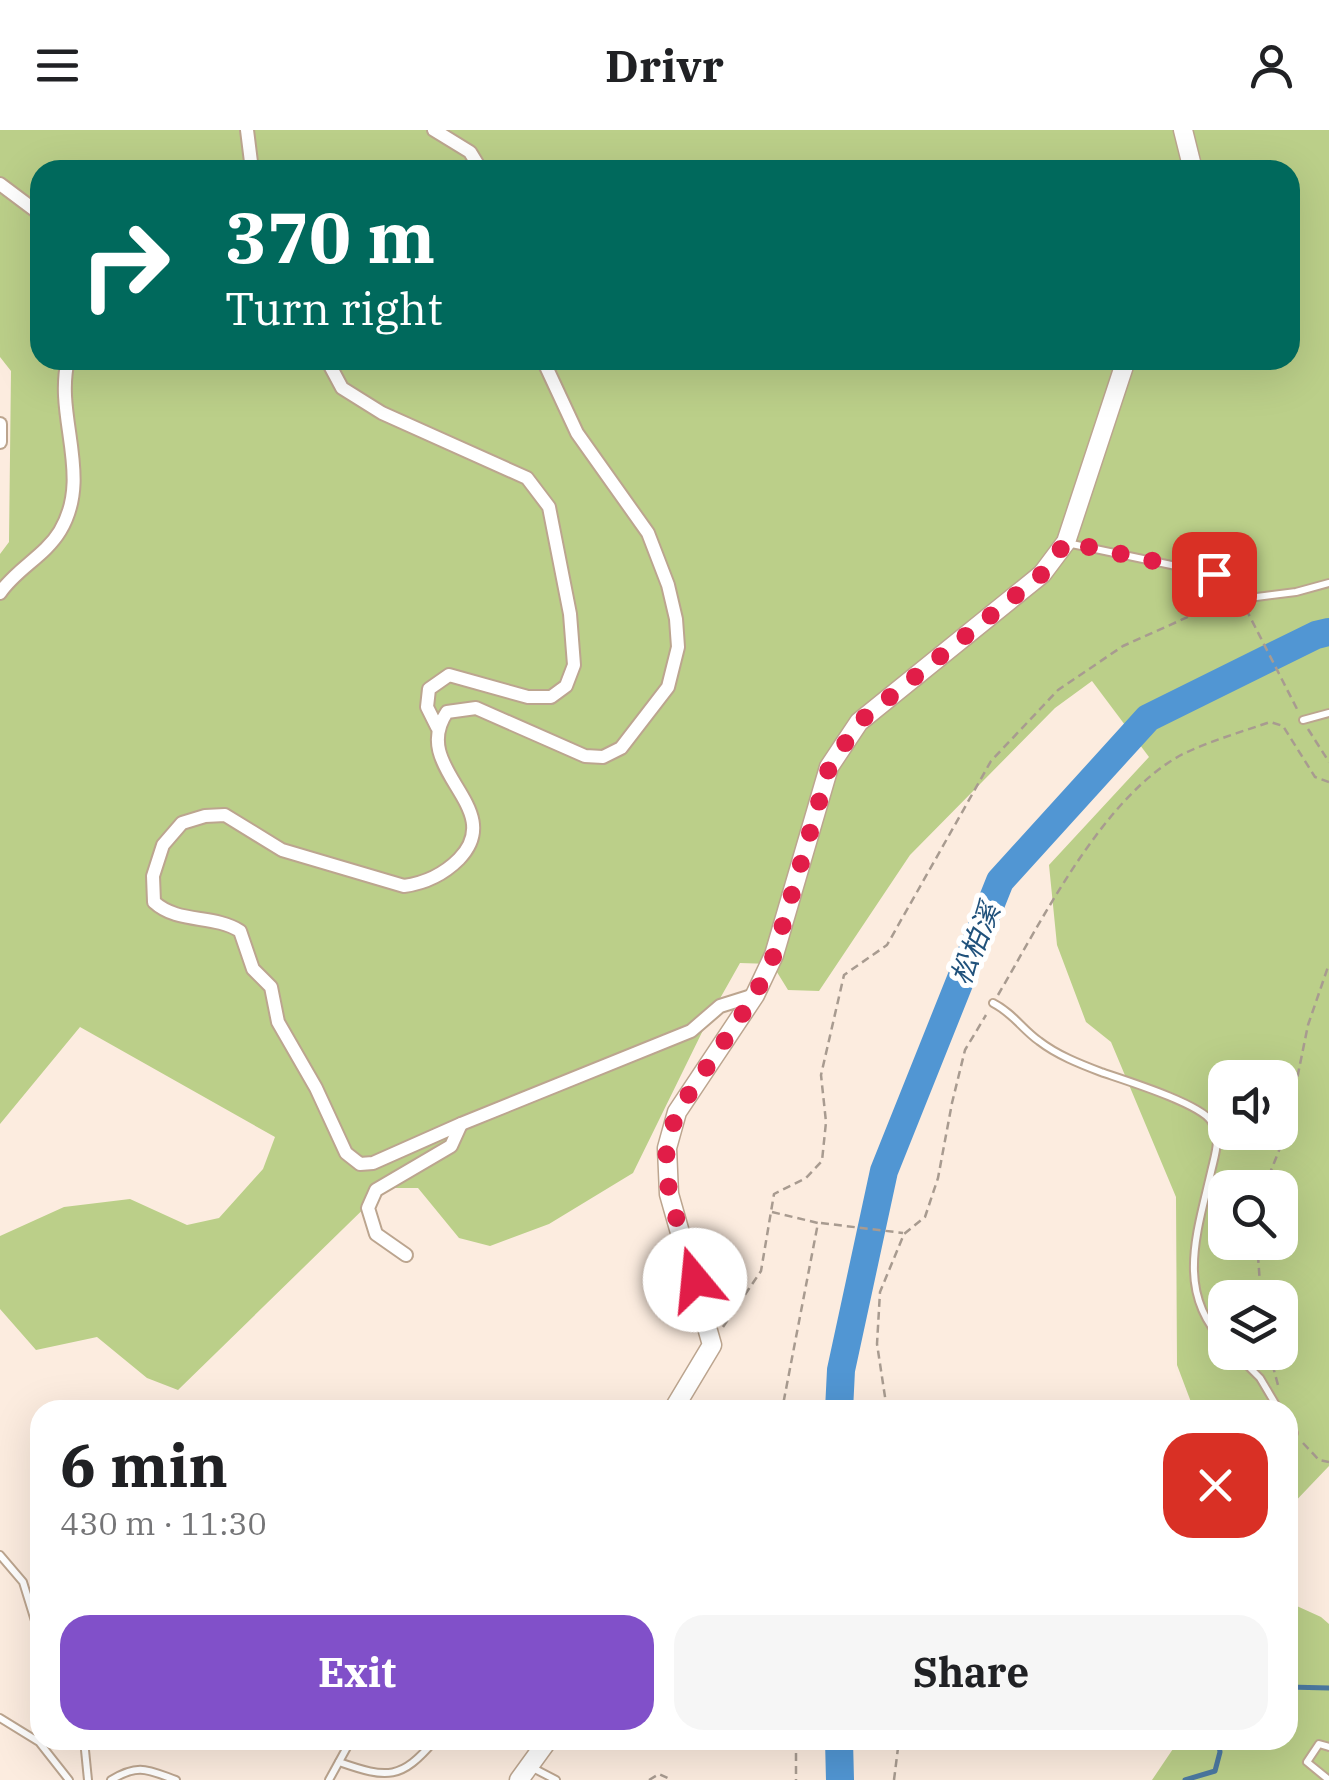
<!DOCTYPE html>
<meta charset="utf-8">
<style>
:root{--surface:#fff;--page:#f6f6f6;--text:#202124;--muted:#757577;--accent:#8150c9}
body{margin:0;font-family:"IBM Plex Serif","Noto Sans TC",serif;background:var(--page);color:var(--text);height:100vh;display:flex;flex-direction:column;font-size:38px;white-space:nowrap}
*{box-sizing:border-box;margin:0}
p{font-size:32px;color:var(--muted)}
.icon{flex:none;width:55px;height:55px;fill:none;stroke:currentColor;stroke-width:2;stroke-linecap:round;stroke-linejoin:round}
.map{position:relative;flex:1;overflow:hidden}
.drawer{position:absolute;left:30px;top:1270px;width:1268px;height:350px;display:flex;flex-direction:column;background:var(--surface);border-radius:30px;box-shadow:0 10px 40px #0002}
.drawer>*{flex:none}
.top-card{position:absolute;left:30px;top:30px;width:1270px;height:210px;border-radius:30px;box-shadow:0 10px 40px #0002;background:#00695c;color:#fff;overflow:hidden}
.tools{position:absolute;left:1208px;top:930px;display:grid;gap:20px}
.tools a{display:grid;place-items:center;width:90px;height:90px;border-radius:20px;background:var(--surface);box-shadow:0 10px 40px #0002;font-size:50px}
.pin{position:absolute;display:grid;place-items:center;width:85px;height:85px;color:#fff;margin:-42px;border-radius:20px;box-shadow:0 5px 15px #0006}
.me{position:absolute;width:110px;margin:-55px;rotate:343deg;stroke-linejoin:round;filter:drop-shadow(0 0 8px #0008)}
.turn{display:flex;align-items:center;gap:35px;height:210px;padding:0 30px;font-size:45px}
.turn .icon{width:130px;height:130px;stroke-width:2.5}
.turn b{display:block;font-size:70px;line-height:85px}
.round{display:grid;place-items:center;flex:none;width:105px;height:105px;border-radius:30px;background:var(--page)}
.overview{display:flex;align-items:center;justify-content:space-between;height:170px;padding:0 30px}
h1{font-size:60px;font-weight:700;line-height:75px}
.button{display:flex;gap:20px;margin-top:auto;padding:20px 30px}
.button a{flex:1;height:115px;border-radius:30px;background:var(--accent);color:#fff;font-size:40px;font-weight:700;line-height:115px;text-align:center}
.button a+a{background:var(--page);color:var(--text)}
header{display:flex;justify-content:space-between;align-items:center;height:130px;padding:0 30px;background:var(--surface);font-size:45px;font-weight:700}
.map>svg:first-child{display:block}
</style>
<header><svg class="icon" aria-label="menu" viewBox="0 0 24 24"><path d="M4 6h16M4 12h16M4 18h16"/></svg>Drivr<svg class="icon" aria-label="person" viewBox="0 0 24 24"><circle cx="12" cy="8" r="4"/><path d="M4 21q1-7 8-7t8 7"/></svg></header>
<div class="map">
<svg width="1329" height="1650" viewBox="0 0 1329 1650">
<rect width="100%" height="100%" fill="#fcecdf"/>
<g fill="#bbcf89" fill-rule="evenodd">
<path d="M0 0H1329V1336L1288 1379V1280H1194L1177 1235 1176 1067 1111 912 1086 892 1057 815 1049 735 1149 627 1092 551 1055 578 910 725 819 861 788 860 772 834 740 833 709 888 633 1043 549 1094 490 1116 459 1108 418 1058H385L178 1260 147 1248 97 1207 36 1220 0 1179V1106L64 1077 130 1069 187 1095 219 1088 263 1039 275 1007 80 897 0 994V424L9 412 11 241 0 227ZM40 40H1290V230H40ZM1225 948H1280V1002H1225ZM1225 1058H1280V1112H1225ZM1225 1168H1280V1222H1225Z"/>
<path d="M1288 1472 1321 1487 1329 1494V1650H1152L1179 1610H1288Z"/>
</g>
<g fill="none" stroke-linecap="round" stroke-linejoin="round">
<g stroke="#4b78a0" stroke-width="5">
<path d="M1288 1557 1329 1558"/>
<path d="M1185 1650 1215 1641 1220 1622 1218 1610"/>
</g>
<g stroke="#5196d3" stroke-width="28">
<path d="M839 1280 841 1240 884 1041 1000 751 1148 588 1316 505 1329 502"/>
<path d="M839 1610 840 1650"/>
</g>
<g stroke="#bca58f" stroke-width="10">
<g id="lane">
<path d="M1067 413 1214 444 1241 469 1296 462 1329 453"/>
<path d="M1303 590 1329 583"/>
<path d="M993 873C1013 883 1022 899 1039 911 1057 925 1080 934 1101 942 1124 950 1199 973 1211 991 1222 1007 1215 1024 1211 1042 1197 1103 1175 1163 1225 1213"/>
<path d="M1234 1222 1260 1248 1279 1280"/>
<path d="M1288 1293 1294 1303"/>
<path d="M0 1425 23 1452 40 1507"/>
<path d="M0 1588 39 1612 69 1650"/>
<path d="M84 1610 88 1650"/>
<path d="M339 1632C388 1649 401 1650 435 1610"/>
<path d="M531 1637 556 1650"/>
<path d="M111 1650C139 1633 148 1640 176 1650"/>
<path d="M329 1650 351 1610"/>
<path d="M1329 1650 1307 1632 1319 1614 1329 1617"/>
</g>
</g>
<g stroke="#bca58f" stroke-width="16">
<g id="street">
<path d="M247 0 252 40"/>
<path d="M434 0 470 22 481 40"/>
<path d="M0 54 40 84"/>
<path d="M327 230 342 258 382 283 527 348 549 377 570 484 574 535 566 556 551 567H528L449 545 429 559 427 577 437 597"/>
<path d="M543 230 577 303 648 403 668 455 676 489 678 517 668 557 621 618 603 627 585 626 476 578 447 582C408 639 509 677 459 729 443 745 426 753 404 756L282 720 225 685 205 686 182 693 163 715 153 746 154 772C178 794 213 784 240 801L253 839 271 857 278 892 316 958 346 1023 360 1034 373 1033 461 994 691 901 720 876 755 865"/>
<path d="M0 294V312"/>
<path d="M0 463C16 439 45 426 60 401 93 346 54 287 68 230"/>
<path d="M406 1125 376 1104 368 1078 376 1060 451 1016 461 994"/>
</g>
</g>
<g stroke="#bca58f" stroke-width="21">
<g id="secondary">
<path d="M1183 0 1193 40"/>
<path d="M673 1280 712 1215 669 1064 667 1018 677 982 755 865 774 825 829 637 859 592 1042 444 1066 412 1126 230"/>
<path d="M519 1650 548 1610"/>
</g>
</g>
<g stroke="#a89b90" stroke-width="2.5" stroke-dasharray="8 5" stroke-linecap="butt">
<path d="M1246 479 1297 579"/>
<path d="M1308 599 1329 632"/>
<path d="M998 865C1042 790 1104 665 1183 624 1210 611 1241 602 1270 592L1283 596 1315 647 1329 652"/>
<path d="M1264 1058 1286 1003 1308 895 1329 834"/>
<path d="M772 1082 818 1093 782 1280"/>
<path d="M821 1093 903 1103"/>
<path d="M1257 1112 1261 1168"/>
<path d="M723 1197 761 1141 774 1064 806 1048 822 1031 826 992 821 945 844 845 887 815 991 631 1058 560 1123 516 1199 482 1186 449"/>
<path d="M1269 1222 1278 1255"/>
<path d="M887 1280 877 1214 880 1162 904 1104 925 1087 938 1048 952 973 965 920 986 885"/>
<path d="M1303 1313 1319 1330 1329 1332"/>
<path d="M796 1610V1650"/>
<path d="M649 1650 659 1644 672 1650"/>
<path d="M894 1650 899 1610"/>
</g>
<use href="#lane" stroke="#fff" stroke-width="6"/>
<use href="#street" stroke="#fff" stroke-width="12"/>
<use href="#secondary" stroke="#fff" stroke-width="18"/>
</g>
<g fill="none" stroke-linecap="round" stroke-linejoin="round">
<path stroke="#e11d48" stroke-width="18" stroke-dasharray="0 32.4" d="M695 1150 669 1064 666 1018 677 982 755 865 774 825 829 638 859 592 1042 444 1066 412 1214 444"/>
</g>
<g text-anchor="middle" stroke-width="10" stroke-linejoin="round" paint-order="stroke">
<g font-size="28" font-style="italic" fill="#20517b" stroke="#fff">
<text transform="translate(975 814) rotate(-68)" y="10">松柏溪</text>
</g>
</g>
</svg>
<div class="tools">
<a><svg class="icon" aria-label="sound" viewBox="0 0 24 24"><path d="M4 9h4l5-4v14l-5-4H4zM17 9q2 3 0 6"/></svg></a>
<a><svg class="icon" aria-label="search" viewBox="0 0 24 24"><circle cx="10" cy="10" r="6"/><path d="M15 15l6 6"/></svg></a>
<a><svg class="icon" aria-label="layers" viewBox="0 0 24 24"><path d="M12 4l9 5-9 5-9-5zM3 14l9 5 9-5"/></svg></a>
</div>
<div class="pin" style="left:1214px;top:444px;background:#d93025"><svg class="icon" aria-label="arrive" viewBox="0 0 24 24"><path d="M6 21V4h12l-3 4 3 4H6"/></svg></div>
<svg class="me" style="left:695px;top:1150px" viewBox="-20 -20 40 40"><circle r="19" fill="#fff"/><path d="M0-13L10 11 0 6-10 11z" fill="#e11d48"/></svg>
<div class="top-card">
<div class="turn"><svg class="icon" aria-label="right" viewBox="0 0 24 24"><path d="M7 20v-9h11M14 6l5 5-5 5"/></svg><div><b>370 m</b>Turn right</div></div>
</div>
<section class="drawer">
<div class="overview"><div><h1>6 min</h1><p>430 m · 11:30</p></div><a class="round" style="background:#d93025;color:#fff"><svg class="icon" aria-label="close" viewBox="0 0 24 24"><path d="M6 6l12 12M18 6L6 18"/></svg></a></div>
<div class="button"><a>Exit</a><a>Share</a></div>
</section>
</div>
